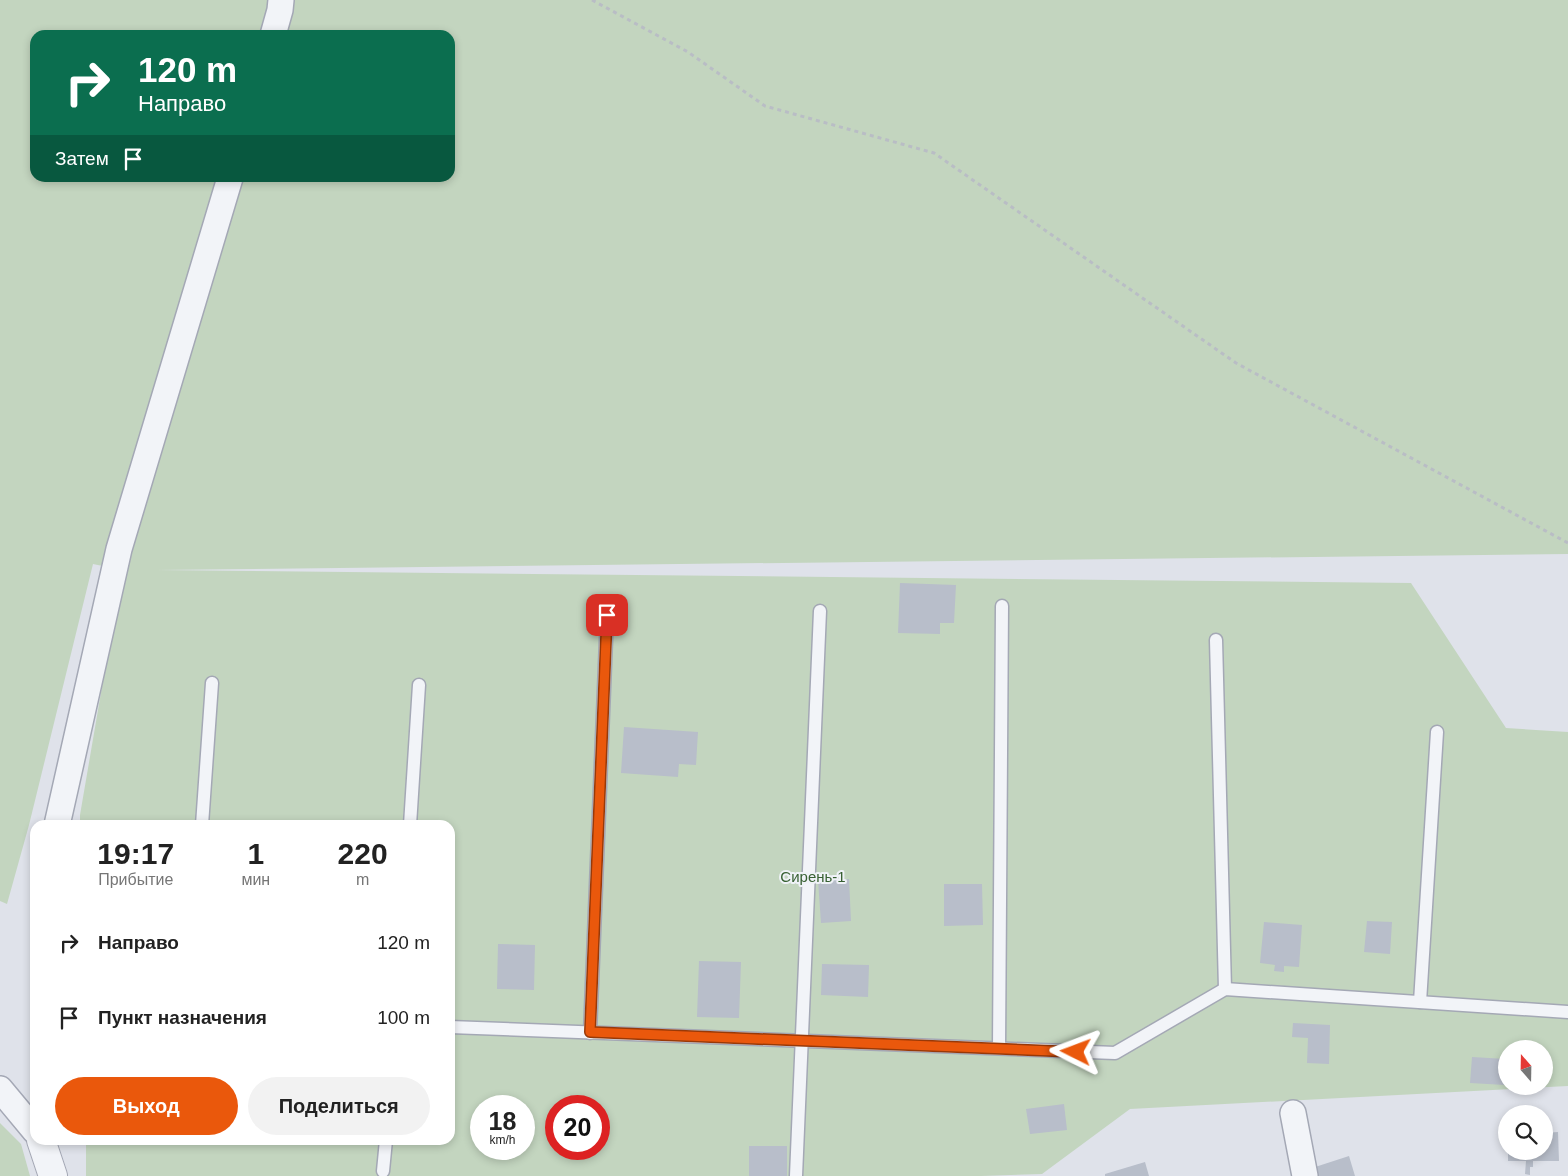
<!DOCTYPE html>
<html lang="ru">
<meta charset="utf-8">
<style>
:root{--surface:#fff;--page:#f2f2f2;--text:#222;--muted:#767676;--accent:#ea580c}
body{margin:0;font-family:Helvetica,sans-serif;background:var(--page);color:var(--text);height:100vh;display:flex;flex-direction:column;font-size:19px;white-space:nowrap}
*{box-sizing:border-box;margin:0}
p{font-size:16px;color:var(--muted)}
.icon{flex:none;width:28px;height:28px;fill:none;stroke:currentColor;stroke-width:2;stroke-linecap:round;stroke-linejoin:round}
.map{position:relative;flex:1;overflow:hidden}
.details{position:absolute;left:30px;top:820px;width:425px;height:325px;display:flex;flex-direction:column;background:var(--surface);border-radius:15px;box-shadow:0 2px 8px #0003}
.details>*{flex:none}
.top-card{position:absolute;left:30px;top:30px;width:425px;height:152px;border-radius:15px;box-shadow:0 2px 8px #0003;background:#0b6e4f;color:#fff;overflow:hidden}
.needle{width:32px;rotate:340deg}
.buttons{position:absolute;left:1498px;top:1040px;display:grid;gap:10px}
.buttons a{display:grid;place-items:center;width:55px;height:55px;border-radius:50%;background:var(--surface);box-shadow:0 2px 8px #0003;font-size:25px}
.speed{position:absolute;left:470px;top:1095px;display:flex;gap:10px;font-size:25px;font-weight:700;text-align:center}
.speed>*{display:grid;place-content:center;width:65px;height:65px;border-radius:50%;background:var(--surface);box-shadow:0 2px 8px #0003;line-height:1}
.speed small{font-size:12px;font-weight:400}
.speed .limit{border:8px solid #d22;background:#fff;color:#111}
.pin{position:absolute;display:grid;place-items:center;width:42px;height:42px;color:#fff;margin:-21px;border-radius:10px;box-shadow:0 2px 8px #0006}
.me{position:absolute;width:55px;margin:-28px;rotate:273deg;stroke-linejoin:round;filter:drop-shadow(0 0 4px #0008)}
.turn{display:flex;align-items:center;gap:18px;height:105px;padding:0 25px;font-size:22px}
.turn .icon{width:65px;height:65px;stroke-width:2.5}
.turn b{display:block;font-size:35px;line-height:42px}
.then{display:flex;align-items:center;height:48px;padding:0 25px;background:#0003;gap:10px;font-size:19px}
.eta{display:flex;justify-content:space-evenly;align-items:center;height:85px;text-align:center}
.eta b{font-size:30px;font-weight:700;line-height:35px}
.action{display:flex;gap:10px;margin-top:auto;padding:10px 25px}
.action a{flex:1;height:58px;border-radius:30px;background:var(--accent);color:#fff;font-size:20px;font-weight:700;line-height:58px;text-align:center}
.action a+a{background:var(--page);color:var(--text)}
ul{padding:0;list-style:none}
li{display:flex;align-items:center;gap:15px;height:75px;padding:0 25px}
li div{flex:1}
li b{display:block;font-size:19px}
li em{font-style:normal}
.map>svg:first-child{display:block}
</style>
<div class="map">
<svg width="1568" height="1176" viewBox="0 0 1568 1176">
<rect width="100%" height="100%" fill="#dfe2ea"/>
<g fill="#c3d5bf" fill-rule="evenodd">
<path d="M0 0H1568V554L157 570 1411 583 1506 728 1568 732V1086L1130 1109 1042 1174 981 1176H86V1140H450V825H80V815L122 570 93 564 29 825 7 904 0 901ZM35 35H450V178H35ZM1506 1049H1544V1086H1506ZM481 1106H524V1149H481ZM556 1106H599V1149H556Z"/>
<path d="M0 1123 21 1144 30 1176H0Z"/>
</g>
<g fill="#b8beca">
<path d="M900 583 956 585 954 623H940V634L898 633Z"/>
<path d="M624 727 698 732 696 765 679 764 678 777 621 773Z"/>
<path d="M849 879 851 921 821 923 818 880Z"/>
<path d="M944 884H982L983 925 944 926Z"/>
<path d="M1367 921 1392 922 1390 954 1364 952Z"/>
<path d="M1264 922 1302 925 1299 967 1284 966V972L1274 971 1275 965 1260 963Z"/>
<path d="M498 944 535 945 534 990 497 989Z"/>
<path d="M699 961 741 962 739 1018 697 1017Z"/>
<path d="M822 964 869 965 868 997 821 995Z"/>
<path d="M1293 1023 1330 1025 1329 1064 1307 1063 1308 1038 1292 1037Z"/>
<path d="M1472 1057 1506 1059V1080H1505V1085L1470 1083Z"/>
<path d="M1064 1104 1067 1130 1030 1134 1026 1109Z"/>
<path d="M1558 1132 1559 1161H1533V1167H1530V1175L1525 1174 1526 1161H1508V1151H1544V1133Z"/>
<rect x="749" y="1146" width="38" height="30"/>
<path d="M1349 1156 1355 1176H1312L1309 1169Z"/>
<path d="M1145 1162 1149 1176H1105V1174Z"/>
</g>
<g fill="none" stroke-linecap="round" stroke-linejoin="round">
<g stroke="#a4a8b5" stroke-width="15">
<g id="service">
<path d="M1216 640 1225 989"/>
<path d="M202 825 212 683"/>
<path d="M410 825 419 685"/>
<path d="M1420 1002 1437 732"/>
<path d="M450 1027 1115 1053 1225 989 1568 1012"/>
<path d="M590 1033 607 615"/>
<path d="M999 1048 1002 606"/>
<path d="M383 1171 386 1140"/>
<path d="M796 1176 820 611"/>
</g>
</g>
<g stroke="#a4a8b5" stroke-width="28">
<g id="minor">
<path d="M273 35 280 10 281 0"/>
<path d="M57 825 119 549 230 178"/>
<path d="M0 1089 35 1131"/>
<path d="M1293 1113 1305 1176"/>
</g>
</g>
<g stroke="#a4a8b5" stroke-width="30">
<path id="tertiary" d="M41 1140 53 1176"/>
</g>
<path stroke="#b9bdc5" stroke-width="3" stroke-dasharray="4 4" stroke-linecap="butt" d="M592 0 688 52 765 106 934 153 1236 363 1568 543"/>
<use href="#service" stroke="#f2f4f8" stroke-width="12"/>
<use href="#minor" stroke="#f2f4f8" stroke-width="25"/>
<use href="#tertiary" stroke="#f2f4f8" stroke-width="28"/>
</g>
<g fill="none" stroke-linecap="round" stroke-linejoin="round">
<g stroke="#983908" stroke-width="12">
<path id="route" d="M607 615 590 1032 1076 1052"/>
</g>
<use href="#route" stroke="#ea580c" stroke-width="9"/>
</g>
<g text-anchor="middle" stroke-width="4" stroke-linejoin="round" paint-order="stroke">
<g font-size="15" fill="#376032" stroke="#eff2f7">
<text x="813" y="882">Сирень-1</text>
</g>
</g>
</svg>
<div class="buttons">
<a><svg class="needle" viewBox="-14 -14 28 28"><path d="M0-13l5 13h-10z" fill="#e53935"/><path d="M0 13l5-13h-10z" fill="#767676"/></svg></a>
<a><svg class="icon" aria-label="search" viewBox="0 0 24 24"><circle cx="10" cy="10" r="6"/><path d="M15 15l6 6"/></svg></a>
</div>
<div class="speed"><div>18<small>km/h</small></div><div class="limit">20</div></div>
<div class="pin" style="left:607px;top:615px;background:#d93025"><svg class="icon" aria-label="arrive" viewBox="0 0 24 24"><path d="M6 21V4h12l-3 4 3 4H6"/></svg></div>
<svg class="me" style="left:1076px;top:1052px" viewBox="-20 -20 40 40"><path d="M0-17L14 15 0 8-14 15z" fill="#ea580c" stroke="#fff" stroke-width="4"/></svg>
<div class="top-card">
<div class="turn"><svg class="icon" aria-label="right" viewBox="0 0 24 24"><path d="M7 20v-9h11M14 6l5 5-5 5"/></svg><div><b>120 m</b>Направо</div></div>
<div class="then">Затем<svg class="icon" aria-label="arrive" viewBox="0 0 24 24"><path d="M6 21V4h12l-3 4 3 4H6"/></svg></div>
</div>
<section class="details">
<div class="eta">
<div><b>19:17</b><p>Прибытие</p></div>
<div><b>1</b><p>мин</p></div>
<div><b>220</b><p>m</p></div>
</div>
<ul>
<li><svg class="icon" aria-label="right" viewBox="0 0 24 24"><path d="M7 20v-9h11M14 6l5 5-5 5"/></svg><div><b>Направо</b></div><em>120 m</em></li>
<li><svg class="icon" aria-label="arrive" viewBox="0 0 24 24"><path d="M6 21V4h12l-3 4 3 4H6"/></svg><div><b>Пункт назначения</b></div><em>100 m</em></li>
</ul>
<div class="action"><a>Выход</a><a>Поделиться</a></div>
</section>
</div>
